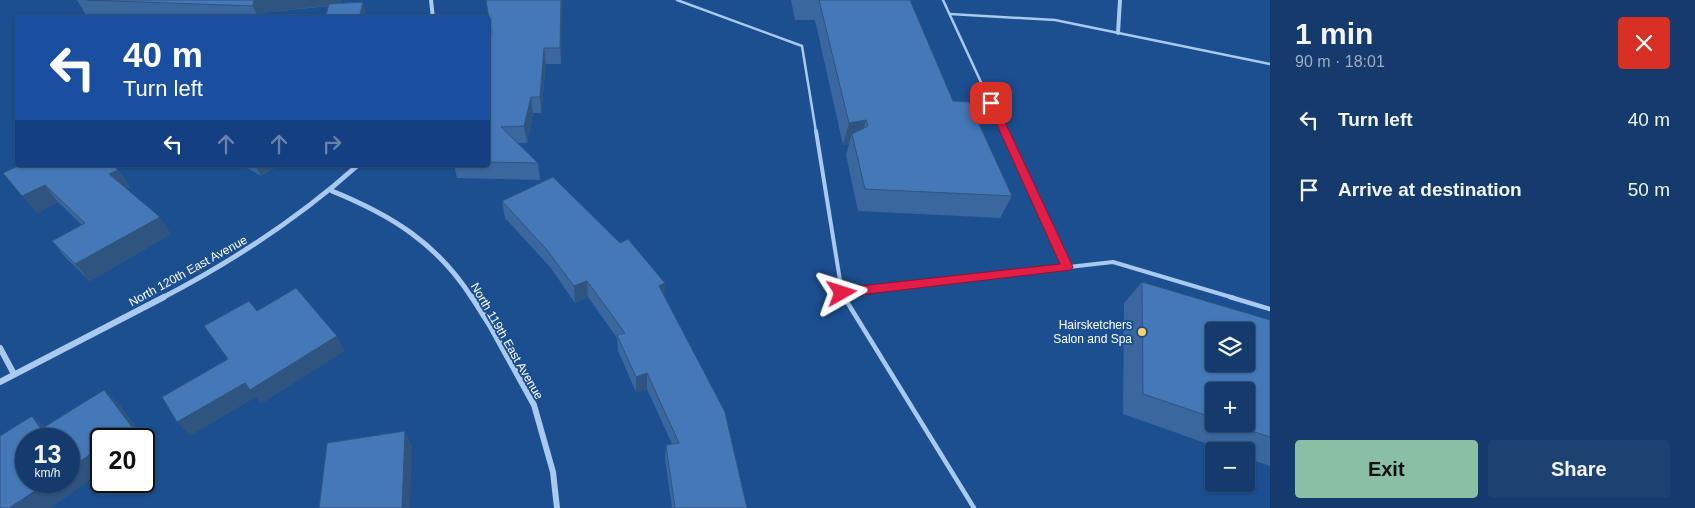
<!DOCTYPE html>
<meta charset="utf-8">
<style>
:root{--surface:#143b6b;--page:#1d4271;--text:#f1f3f6;--muted:#9dadc1;--line:#33557e;--accent:#8abfa5}
body{margin:0;font-family:Arial,sans-serif;background:var(--page);color:var(--text);height:100vh;display:flex;flex-direction:column;font-size:19px;white-space:nowrap}
*{box-sizing:border-box;margin:0}
p{font-size:16px;color:var(--muted)}
.icon{flex:none;width:28px;height:28px;fill:none;stroke:currentColor;stroke-width:2;stroke-linecap:round;stroke-linejoin:round}
.map{position:relative;flex:1;overflow:hidden}
.details{display:flex;flex-direction:column;background:var(--surface);width:425px}
.details>*{flex:none}
.hud{position:absolute;left:15px;top:15px;width:475px;height:152px;border-radius:5px;box-shadow:0 1px 4px #0004,0 0 0 1px var(--line);background:#1a4fa0;color:#fff;overflow:hidden}
.fabs{position:absolute;left:1205px;top:322px;display:grid;gap:10px}
.fabs a{display:grid;place-items:center;width:50px;height:50px;border-radius:5px;background:var(--surface);box-shadow:0 1px 4px #0004,0 0 0 1px var(--line);font-size:25px}
.speed{position:absolute;left:15px;top:428px;display:flex;gap:10px;font-size:25px;font-weight:700;text-align:center}
.speed>*{display:grid;place-content:center;width:65px;height:65px;border-radius:50%;background:var(--surface);box-shadow:0 1px 4px #0004,0 0 0 1px var(--line);line-height:1}
.speed small{font-size:12px;font-weight:400}
.speed .limit{border:2px solid #111;border-radius:8px;background:#fff;color:#111}
.pin{position:absolute;display:grid;place-items:center;width:42px;height:42px;color:#fff;margin:-21px;border-radius:10px;box-shadow:0 2px 8px #0006}
.me{position:absolute;width:55px;margin:-28px;rotate:84deg;stroke-linejoin:round;filter:drop-shadow(0 0 4px #0008)}
.turn{display:flex;align-items:center;gap:18px;height:105px;padding:0 25px;font-size:22px}
.turn .icon{width:65px;height:65px;stroke-width:2.5}
.turn b{display:block;font-size:35px;line-height:42px}
.lanes{display:flex;align-items:center;height:48px;padding:0 25px;background:#0003;justify-content:center;gap:25px;direction:ltr}
.lanes .off{opacity:.35}
.round{display:grid;place-items:center;flex:none;width:52px;height:52px;border-radius:5px;background:var(--page)}
.headline{display:flex;align-items:center;justify-content:space-between;height:85px;padding:0 25px}
h1{font-size:30px;font-weight:800;line-height:38px}
.action{display:flex;gap:10px;margin-top:auto;padding:10px 25px}
.action a{flex:1;height:58px;border-radius:5px;background:var(--accent);color:#111;font-size:20px;font-weight:800;line-height:58px;text-align:center}
.action a+a{background:var(--page);color:var(--text)}
ul{padding:0;list-style:none}
li{display:flex;align-items:center;gap:15px;height:70px;padding:0 25px}
li div{flex:1}
li b{display:block;font-size:19px}
li em{font-style:normal}
main{display:flex;flex:1;min-height:0}
.map>svg:first-child{display:block}
</style>
<main>
<div class="map">
<svg width="1270" height="508" viewBox="0 0 1270 508">
<rect width="100%" height="100%" fill="#1b4f8f"/>
<g fill="none" stroke-linecap="round" stroke-linejoin="round">
<g stroke="#a9c9ee" stroke-width="2.5">
<path d="M677 0 802 46 816 132"/>
<path d="M943 0 1004 132"/>
<path d="M950 14 1055 20 1270 64"/>
</g>
<g stroke="#a9c9ee" stroke-width="4">
<path d="M816 131 842 293 845 298"/>
<path d="M1004 131 1067 267"/>
<path d="M842 293 1113 262 1234 298"/>
</g>
<g stroke="#a9c9ee" stroke-width="4.5">
<path d="M844 297 974 508"/>
<path d="M1230 297 1270 309"/>
</g>
<g stroke="#a9c9ee" stroke-width="4">
<path d="M431 0 433 18"/>
<path d="M1118 33 1120 0"/>
</g>
<g stroke="#a9c9ee" stroke-width="5">
<path d="M332 191C391 215 437 243 472 298"/>
<path d="M162 298C233 261 298 219 358 165"/>
</g>
<g stroke="#a9c9ee" stroke-width="6">
<path d="M472 297 491 327 534 405 553 472 557 508"/>
<path d="M0 348 14 374"/>
<path d="M0 382 164 297"/>
</g>
</g>
<g fill="#3a679d" fill-rule="evenodd">
<path d="M77 0 341 3 367 18 329 6 261 13 260 18H163L86 15Z"/>
<path d="M486 0H562L561 64H546L541 113H533L527 143H517L538 163 540 180 457 178 454 165H488V52L491 32Z"/>
<path d="M791 0H910L953 101 1012 196 1000 218 858 211 846 155 849 144 843 145 815 20H795Z"/>
<path d="M242 165H279L261 176Z"/>
<path d="M118 170 130 187 126 189 171 234 90 281 66 258 52 241 82 225 58 202 37 213 3 173Z"/>
<path d="M502 201 664 296 747 508H672L665 459 666 445 672 444 647 389 636 392 618 351 617 338 588 297 575 303 550 267 505 218Z"/>
<path d="M1142 282 1270 320V466L1246 458V451H1228L1123 414 1124 303ZM1214 391 1246 424H1214Z"/>
</g>
<g fill="#305480">
<path d="M254 0H341L342 4 261 13 260 18H258L253 6Z"/>
<path d="M561 0H562L563 4 561 64 560 48Z"/>
<path d="M363 2 367 18H359Z"/>
<path d="M544 48 546 64 541 113 540 97Z"/>
<path d="M531 97 533 113 527 143 524 126Z"/>
<path d="M866 120 859 142 852 134 849 144 843 145 849 123Z"/>
<path d="M255 165H279L261 176Z"/>
<path d="M118 170 130 187 121 191 109 174Z"/>
<path d="M45 185 58 202 37 213 22 196Z"/>
<path d="M160 217 171 234 90 281 75 264Z"/>
<path d="M587 281 588 297 575 303 574 286Z"/>
<path d="M665 283 664 300 659 286Z"/>
<path d="M337 336 345 351 261 404 256 397 190 436 177 422 245 383Z"/>
<path d="M647 373V389L636 392V377Z"/>
<path d="M104 390 120 405 147 442 144 444V439H114Z"/>
<path d="M32 416 51 431 41 429Z"/>
<path d="M405 431 412 446 410 508H402Z"/>
<path d="M101 447V473L50 508H9L50 481H69V469Z"/>
</g>
<g fill="#4478b7" stroke="#305480" fill-rule="evenodd">
<path d="M86 0H254L253 6Z"/>
<path d="M486 0H561L560 48H544L540 97H531L524 126 501 127 538 163 488 162V52L491 32Z"/>
<path d="M819 0H910L953 101 969 102 1012 196 865 189 852 134 868 126 866 120 849 123Z"/>
<path d="M363 2 359 18H325L329 4Z"/>
<path d="M20 165H113L118 170 109 174 160 217 75 264 52 241 85 223 45 185 22 196 3 173Z"/>
<path d="M553 177 620 243 628 239 665 283 659 286 725 412 747 508H675L666 445 679 443 647 373 636 377 617 335 625 333 587 281 574 286 547 250 502 201Z"/>
<path d="M1142 282 1270 320V437L1230 424H1246V391H1214V418L1143 394ZM1214 331H1246V364H1214Z"/>
<path d="M296 288 337 336 250 390 245 383 177 422 162 397 228 359 204 326 249 301 257 311Z"/>
<path d="M104 390 132 427 114 439H101V447L69 469V439H26V481H50L9 508H0V436L32 416 41 429Z"/>
<path d="M405 431 402 508H319L327 443Z"/>
</g>
<path fill="#e11d48" stroke="#92132f" d="M988 101H991L996 103 1073 267 1071 270 842 297 837 296 836 293 837 289 842 288 1060 264 987 103Z"/>
<circle fill="#ffd166" stroke="#1b4f8f" stroke-width="2" cx="1142" cy="332" r="5"/>
<g text-anchor="middle" stroke-width="4" stroke-linejoin="round" paint-order="stroke">
<g font-size="12" fill="#fff" stroke="#1b4f8f">
<text transform="translate(188 271) rotate(-29)" y="4">North 120th East Avenue</text>
<text transform="translate(507 341) rotate(60)" y="4">North 119th East Avenue</text>
</g>
<g font-size="12" fill="#fff" stroke="#1b4f8f" text-anchor="end">
<text x="1132" y="329">Hairsketchers<tspan x="1132" dy="14">Salon and Spa</tspan></text>
</g>
</g>
</svg>
<div class="fabs">
<a><svg class="icon" aria-label="layers" viewBox="0 0 24 24"><path d="M12 4l9 5-9 5-9-5zM3 14l9 5 9-5"/></svg></a>
<a>+</a>
<a>−</a>
</div>
<div class="speed"><div>13<small>km/h</small></div><div class="limit">20</div></div>
<div class="pin" style="left:991px;top:103px;background:#d93025"><svg class="icon" aria-label="arrive" viewBox="0 0 24 24"><path d="M6 21V4h12l-3 4 3 4H6"/></svg></div>
<svg class="me" style="left:842px;top:293px" viewBox="-20 -20 40 40"><path d="M0-17L14 15 0 8-14 15z" fill="#e11d48" stroke="#fff" stroke-width="4"/></svg>
<div class="hud">
<div class="turn"><svg class="icon" aria-label="left" viewBox="0 0 24 24"><path d="M17 20v-9H6M10 6l-5 5 5 5"/></svg><div><b>40 m</b>Turn left</div></div>
<div class="lanes"><svg class="icon" aria-label="left" viewBox="0 0 24 24"><path d="M17 20v-9H6M10 6l-5 5 5 5"/></svg><svg class="icon off" aria-label="ahead" viewBox="0 0 24 24"><path d="M12 20V5M6 11l6-6 6 6"/></svg><svg class="icon off" aria-label="ahead" viewBox="0 0 24 24"><path d="M12 20V5M6 11l6-6 6 6"/></svg><svg class="icon off" aria-label="right" viewBox="0 0 24 24"><path d="M7 20v-9h11M14 6l5 5-5 5"/></svg></div>
</div>
</div>
<section class="details">
<div class="headline"><div><h1>1 min</h1><p>90 m · 18:01</p></div><a class="round" style="background:#d93025;color:#fff"><svg class="icon" aria-label="close" viewBox="0 0 24 24"><path d="M6 6l12 12M18 6L6 18"/></svg></a></div>
<ul>
<li><svg class="icon" aria-label="left" viewBox="0 0 24 24"><path d="M17 20v-9H6M10 6l-5 5 5 5"/></svg><div><b>Turn left</b></div><em>40 m</em></li>
<li><svg class="icon" aria-label="arrive" viewBox="0 0 24 24"><path d="M6 21V4h12l-3 4 3 4H6"/></svg><div><b>Arrive at destination</b></div><em>50 m</em></li>
</ul>
<div class="action"><a>Exit</a><a>Share</a></div>
</section>
</main>
